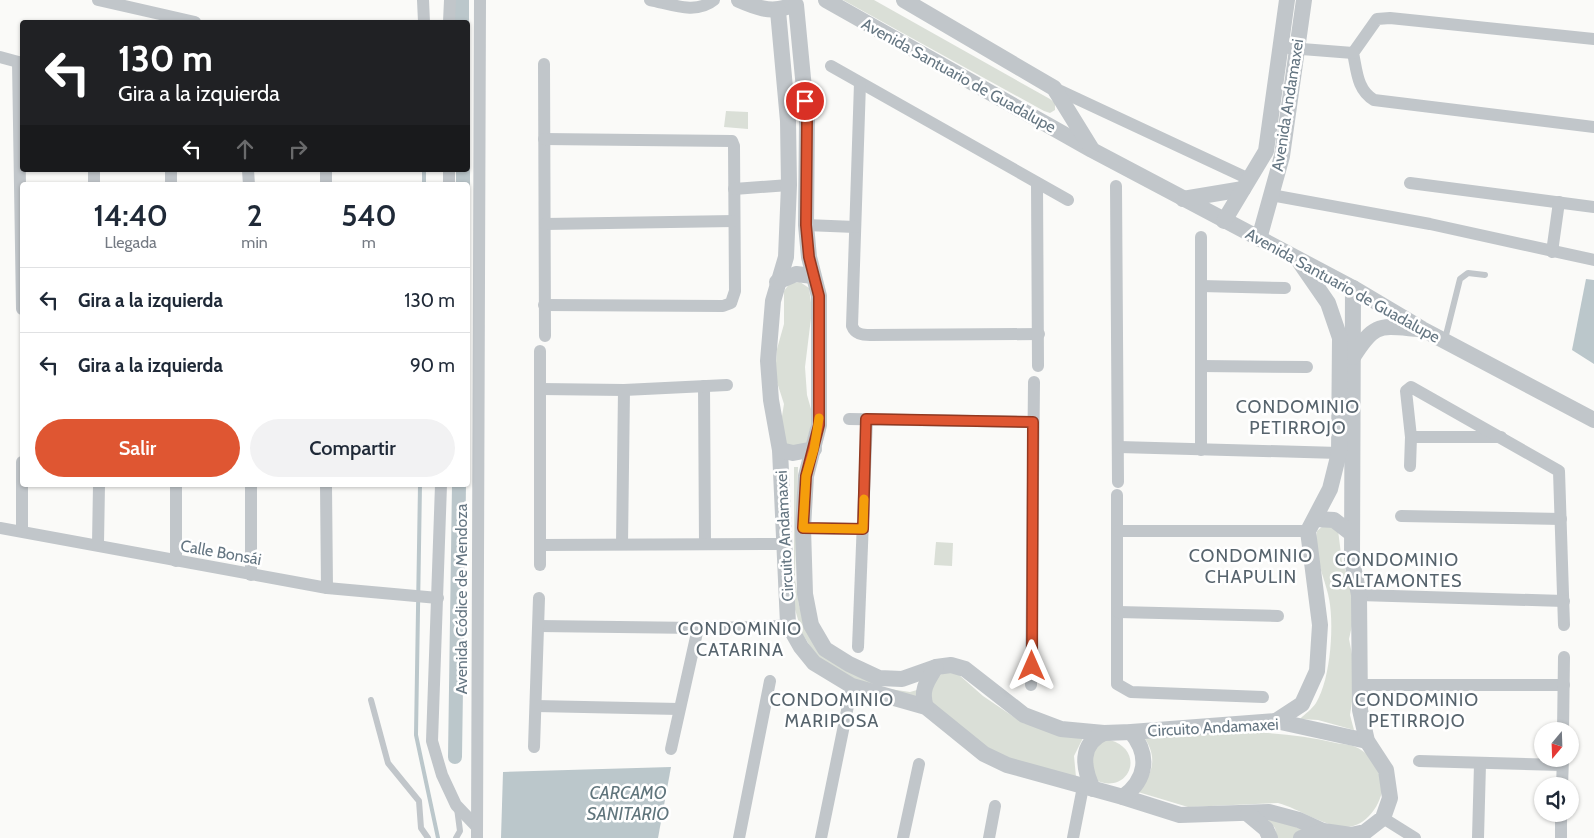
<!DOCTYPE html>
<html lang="es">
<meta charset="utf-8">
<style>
:root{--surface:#fff;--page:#f2f2f3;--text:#1f2937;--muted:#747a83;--line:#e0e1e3;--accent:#df5632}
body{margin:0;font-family:Cabin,sans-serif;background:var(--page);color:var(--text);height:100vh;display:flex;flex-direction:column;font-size:19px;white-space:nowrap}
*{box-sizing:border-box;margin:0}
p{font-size:16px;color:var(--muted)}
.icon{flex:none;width:28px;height:28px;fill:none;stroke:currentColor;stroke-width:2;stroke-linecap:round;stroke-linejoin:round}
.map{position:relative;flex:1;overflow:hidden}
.side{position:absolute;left:20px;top:182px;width:450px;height:305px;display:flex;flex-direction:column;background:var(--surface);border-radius:5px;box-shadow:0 1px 4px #0004}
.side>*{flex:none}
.hud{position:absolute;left:20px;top:20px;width:450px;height:152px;border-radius:5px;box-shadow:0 1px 4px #0004;background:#202124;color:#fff;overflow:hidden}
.needle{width:32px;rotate:199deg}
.tools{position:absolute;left:1534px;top:722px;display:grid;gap:10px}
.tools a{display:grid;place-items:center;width:45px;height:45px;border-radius:50%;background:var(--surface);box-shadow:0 1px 4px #0004;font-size:25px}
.pin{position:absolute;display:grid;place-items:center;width:42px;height:42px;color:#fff;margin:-21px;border:2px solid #fff;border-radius:50%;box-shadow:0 1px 5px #0007}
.me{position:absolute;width:55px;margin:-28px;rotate:0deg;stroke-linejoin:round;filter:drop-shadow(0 0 4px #0008)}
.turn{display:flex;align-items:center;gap:18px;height:105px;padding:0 15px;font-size:22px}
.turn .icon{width:65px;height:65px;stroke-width:2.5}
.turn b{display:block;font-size:35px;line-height:42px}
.lanes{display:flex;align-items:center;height:48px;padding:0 15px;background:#0003;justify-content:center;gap:25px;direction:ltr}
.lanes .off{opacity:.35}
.eta{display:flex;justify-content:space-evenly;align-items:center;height:85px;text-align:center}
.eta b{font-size:30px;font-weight:600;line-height:35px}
.cta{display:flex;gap:10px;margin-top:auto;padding:10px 15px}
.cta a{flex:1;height:58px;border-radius:30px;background:var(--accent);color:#fff;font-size:20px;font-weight:600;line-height:58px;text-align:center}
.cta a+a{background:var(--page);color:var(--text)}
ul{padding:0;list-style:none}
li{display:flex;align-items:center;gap:15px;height:65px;padding:0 15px;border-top:1px solid var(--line)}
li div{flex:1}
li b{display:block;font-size:19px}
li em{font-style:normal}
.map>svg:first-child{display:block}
</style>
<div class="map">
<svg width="1594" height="838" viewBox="0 0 1594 838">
<rect width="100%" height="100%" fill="#fafaf8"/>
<g fill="#dadfd7">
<path d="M843 0H874L1050 99 1055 103V110L1050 113 1044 111Z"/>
<path d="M726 111 748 112V129L724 127Z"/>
<path d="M800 282 809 288 812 310 805 367 807 395 813 416 806 446H786L781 422 784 404 775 376 777 349 784 324V291L790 283Z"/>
<path d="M794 467H798L795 578 799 605 805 624 843 669 883 688 910 692 917 690V697L849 680 818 659 802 633 794 606Z"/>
<path d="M1323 526H1331L1338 530 1342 562 1356 595V608L1349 639 1356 674 1350 715 1354 730 1318 720 1300 719C1305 714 1312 709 1316 703 1331 679 1335 621 1328 594 1323 573 1313 554 1317 531Z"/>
<path d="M936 542 953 543 952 566 934 565Z"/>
<path d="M944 672 958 674 983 696 1023 723 1083 738 1074 756 1076 777C1052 770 1025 766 1002 756 986 749 939 717 932 701 927 689 935 679 944 672Z"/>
<path d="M1188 729C1237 732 1288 731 1336 743 1343 744 1352 745 1358 748 1367 753 1378 764 1381 773 1389 795 1369 827 1346 827 1322 826 1300 809 1278 803L1188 807 1138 792C1153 773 1158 758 1144 737Z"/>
<path d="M1110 740C1147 751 1129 796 1095 780L1089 752 1101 741Z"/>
<path d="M1267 819 1285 822 1305 831 1293 838H1277L1275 828Z"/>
</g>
<g fill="#bbc7cb">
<path d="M1586 279 1594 280V364L1572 350Z"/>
<path d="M671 767 658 838H501L503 772Z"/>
</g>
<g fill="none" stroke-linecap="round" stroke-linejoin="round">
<g stroke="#bbc7cb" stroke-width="4">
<path d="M424 185V170"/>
<path d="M420 485 416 735 438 838"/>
</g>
<g stroke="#bbc7cb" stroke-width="14">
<path d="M462 22V0"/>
<path d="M463 185V170"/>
<path d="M455 757 459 485"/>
</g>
<g stroke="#c1c6ca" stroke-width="6">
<path d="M1445 339 1460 279 1468 273 1485 275"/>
<path d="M371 700 388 763 419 801 421 828 428 838"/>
<path d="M456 838 460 831 457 808"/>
</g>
<g stroke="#c1c6ca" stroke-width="12">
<path d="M98 0 195 22"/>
<path d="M423 0 424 22"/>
<path d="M650 0C671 4 696 15 714 0"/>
<path d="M449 22 450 0"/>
<path d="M1594 39 1390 18 1377 19 1353 53C1357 71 1357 90 1374 100L1594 127"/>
<path d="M1289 48 1353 53"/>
<path d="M0 57 22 63"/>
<path d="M18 62 22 309"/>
<path d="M544 64 545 336"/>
<path d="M831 66 1068 200"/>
<path d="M860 83 852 326C855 334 862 335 870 335L1039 334"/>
<path d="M1054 88 1249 179"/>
<path d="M544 139 732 141 734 146 735 291 731 303 723 306 544 305"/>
<path d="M94 170V185"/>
<path d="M171 170V185"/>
<path d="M248 170 249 185"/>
<path d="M1037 183 1038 366"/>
<path d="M1410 183 1594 207"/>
<path d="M326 185V170"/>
<path d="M449 185V170"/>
<path d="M1116 186 1118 482"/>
<path d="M734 189 789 185"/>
<path d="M1271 195 1430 224 1594 260"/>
<path d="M545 224 734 221"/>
<path d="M806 225 855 227"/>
<path d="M1552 252 1559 202"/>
<path d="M1201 286 1285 288"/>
<path d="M1201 366 1307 367"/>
<path d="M704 386 705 543"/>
<path d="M541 389 624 390 727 385"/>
<path d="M849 419 1033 422"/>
<path d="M1411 437H1501"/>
<path d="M1119 447 1339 453"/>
<path d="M1201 450V237"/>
<path d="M1410 466 1411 437 1406 391 1411 387 1559 471 1564 625"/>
<path d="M251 485V575"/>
<path d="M326 485 327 588"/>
<path d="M441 485 432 741 442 775 456 805 477 827"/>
<path d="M1117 495V684L1131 692 1263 697"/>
<path d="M1401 516 1561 519"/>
<path d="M0 528 327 588 438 598"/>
<path d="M803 528 863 529"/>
<path d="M22 531V462"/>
<path d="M1118 531H1308"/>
<path d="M98 544 99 485"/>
<path d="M622 544 624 390"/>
<path d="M540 545 784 544"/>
<path d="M176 561V485"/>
<path d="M540 565V351"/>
<path d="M1359 595 1564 601"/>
<path d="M1118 612 1278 616"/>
<path d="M539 626 698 628 771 627 788 624"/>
<path d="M858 647 867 419"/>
<path d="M1031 685 1034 382"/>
<path d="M1360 685H1564"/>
<path d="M536 706 679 709"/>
<path d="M1563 731 1564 657"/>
<path d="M534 747 539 598"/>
<path d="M671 749 698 628"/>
<path d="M1419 761 1562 765"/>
<path d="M1562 786 1563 759"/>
<path d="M1383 818 1415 838"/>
<path d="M477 838 480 0"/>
<path d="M739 838 770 681"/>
<path d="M821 838 852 686"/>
<path d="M903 838 919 764"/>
<path d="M989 838 995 806"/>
<path d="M1073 838 1083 787"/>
<path d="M1478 838 1480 764"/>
<path d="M1561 838V814"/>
</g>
<g stroke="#c1c6ca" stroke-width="16">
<path d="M739 0C755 7 770 13 787 7"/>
<path d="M826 0 1092 150 1353 288 1422 329 1594 420"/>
<path d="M904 0 1054 88 1091 148"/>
<path d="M796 5 807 120 806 225 809 257 819 296V425L806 476 803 528 805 594 811 625 825 649 849 664 879 678 902 679 936 667 951 665 965 669 1024 715 1061 729 1104 733 1131 732 1276 721 1367 741"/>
<path d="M778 11 788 121 789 185 786 257 773 301 768 361 771 400 780 450 788 624 801 647 814 663 852 686 926 707 984 754 1007 765 1123 797 1180 815 1269 812 1299 820 1323 831 1351 835 1365 832 1383 818 1390 798 1386 770 1367 741 1360 710 1359 595 1352 561 1353 288"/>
<path d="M1183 199 1243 189"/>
<path d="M1224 221 1266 151 1287 0"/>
<path d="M1259 239 1282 156 1304 0"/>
<path d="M777 282 796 274 813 276"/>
<path d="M1353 357C1375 322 1379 326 1419 329"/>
<path d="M780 450 793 453 814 449"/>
<path d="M1315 519 1334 520 1352 534"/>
<path d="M926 707C920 691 927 681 936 667"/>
<path d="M1276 721 1302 704 1317 671 1320 625 1308 531 1330 489 1339 453 1340 338 1328 303 1299 261"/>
<path d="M1093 789C1083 768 1079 744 1104 733"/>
<path d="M1123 797C1147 779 1150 755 1131 732"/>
<path d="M1248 814 1266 829 1270 838"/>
<path d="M1301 838 1323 831"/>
</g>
</g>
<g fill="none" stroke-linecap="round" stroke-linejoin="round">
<g stroke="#913820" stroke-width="12">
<path id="route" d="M805 101 807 120 806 225 809 257 819 296V425L806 476 803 528 863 529 866 419 1033 422 1032 666"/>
</g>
<use href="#route" stroke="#df5632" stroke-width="9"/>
<path stroke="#f59e0b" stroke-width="9" d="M819 418 814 449 806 476 803 528 863 529 864 499"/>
</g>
<g text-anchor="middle" stroke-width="5" stroke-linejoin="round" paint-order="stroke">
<g font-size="16" fill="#657682" stroke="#fff">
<text transform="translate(959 75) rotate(29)" y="6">Avenida Santuario de Guadalupe</text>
<text transform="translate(1287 105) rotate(-81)" y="6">Avenida Andamaxei</text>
<text transform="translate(1343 285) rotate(29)" y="6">Avenida Santuario de Guadalupe</text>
<text transform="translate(784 536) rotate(-93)" y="6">Circuito Andamaxei</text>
<text transform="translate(221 552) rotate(10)" y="6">Calle Bonsái</text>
<text transform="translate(461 599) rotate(-90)" y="6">Avenida Códice de Mendoza</text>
<text transform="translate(1213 727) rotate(-3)" y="6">Circuito Andamaxei</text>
</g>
<g font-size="18" letter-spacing="1" fill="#57646d" stroke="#fff">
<text x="1298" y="413">CONDOMINIO<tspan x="1298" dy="21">PETIRROJO</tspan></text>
<text x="1251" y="562">CONDOMINIO<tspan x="1251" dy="21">CHAPULIN</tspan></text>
<text x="1397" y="566">CONDOMINIO<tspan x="1397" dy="21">SALTAMONTES</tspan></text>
<text x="740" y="635">CONDOMINIO<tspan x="740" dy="21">CATARINA</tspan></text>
<text x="832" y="706">CONDOMINIO<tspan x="832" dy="21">MARIPOSA</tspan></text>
<text x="1417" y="706">CONDOMINIO<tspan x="1417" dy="21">PETIRROJO</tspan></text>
</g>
<g font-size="18" font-style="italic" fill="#60757c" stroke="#fff">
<text x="628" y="799">CARCAMO<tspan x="628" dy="21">SANITARIO</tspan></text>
</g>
</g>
</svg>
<div class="tools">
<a><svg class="needle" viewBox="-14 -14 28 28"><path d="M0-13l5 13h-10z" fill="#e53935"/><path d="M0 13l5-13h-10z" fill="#747a83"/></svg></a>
<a><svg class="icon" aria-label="sound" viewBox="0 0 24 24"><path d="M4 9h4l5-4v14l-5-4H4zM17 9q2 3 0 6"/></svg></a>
</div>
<div class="pin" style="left:805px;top:101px;background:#d93025"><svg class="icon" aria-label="arrive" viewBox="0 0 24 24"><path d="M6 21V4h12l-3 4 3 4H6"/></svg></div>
<svg class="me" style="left:1032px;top:666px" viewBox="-20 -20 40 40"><path d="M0-17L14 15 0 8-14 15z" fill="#df5632" stroke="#fff" stroke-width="4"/></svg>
<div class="hud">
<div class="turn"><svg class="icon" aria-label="left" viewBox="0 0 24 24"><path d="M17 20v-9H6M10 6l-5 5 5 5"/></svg><div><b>130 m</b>Gira a la izquierda</div></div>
<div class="lanes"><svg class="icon" aria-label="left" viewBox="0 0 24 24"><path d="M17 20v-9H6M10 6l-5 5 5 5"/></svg><svg class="icon off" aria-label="ahead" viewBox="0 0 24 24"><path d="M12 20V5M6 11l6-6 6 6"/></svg><svg class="icon off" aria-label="right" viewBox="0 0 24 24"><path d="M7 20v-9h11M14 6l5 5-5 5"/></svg></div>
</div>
<section class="side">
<div class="eta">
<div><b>14:40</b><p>Llegada</p></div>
<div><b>2</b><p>min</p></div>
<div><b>540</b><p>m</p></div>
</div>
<ul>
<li><svg class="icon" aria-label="left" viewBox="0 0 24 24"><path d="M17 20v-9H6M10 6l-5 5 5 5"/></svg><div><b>Gira a la izquierda</b></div><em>130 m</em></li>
<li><svg class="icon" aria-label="left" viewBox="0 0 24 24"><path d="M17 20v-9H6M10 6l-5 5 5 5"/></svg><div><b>Gira a la izquierda</b></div><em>90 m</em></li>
</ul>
<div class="cta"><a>Salir</a><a>Compartir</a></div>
</section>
</div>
